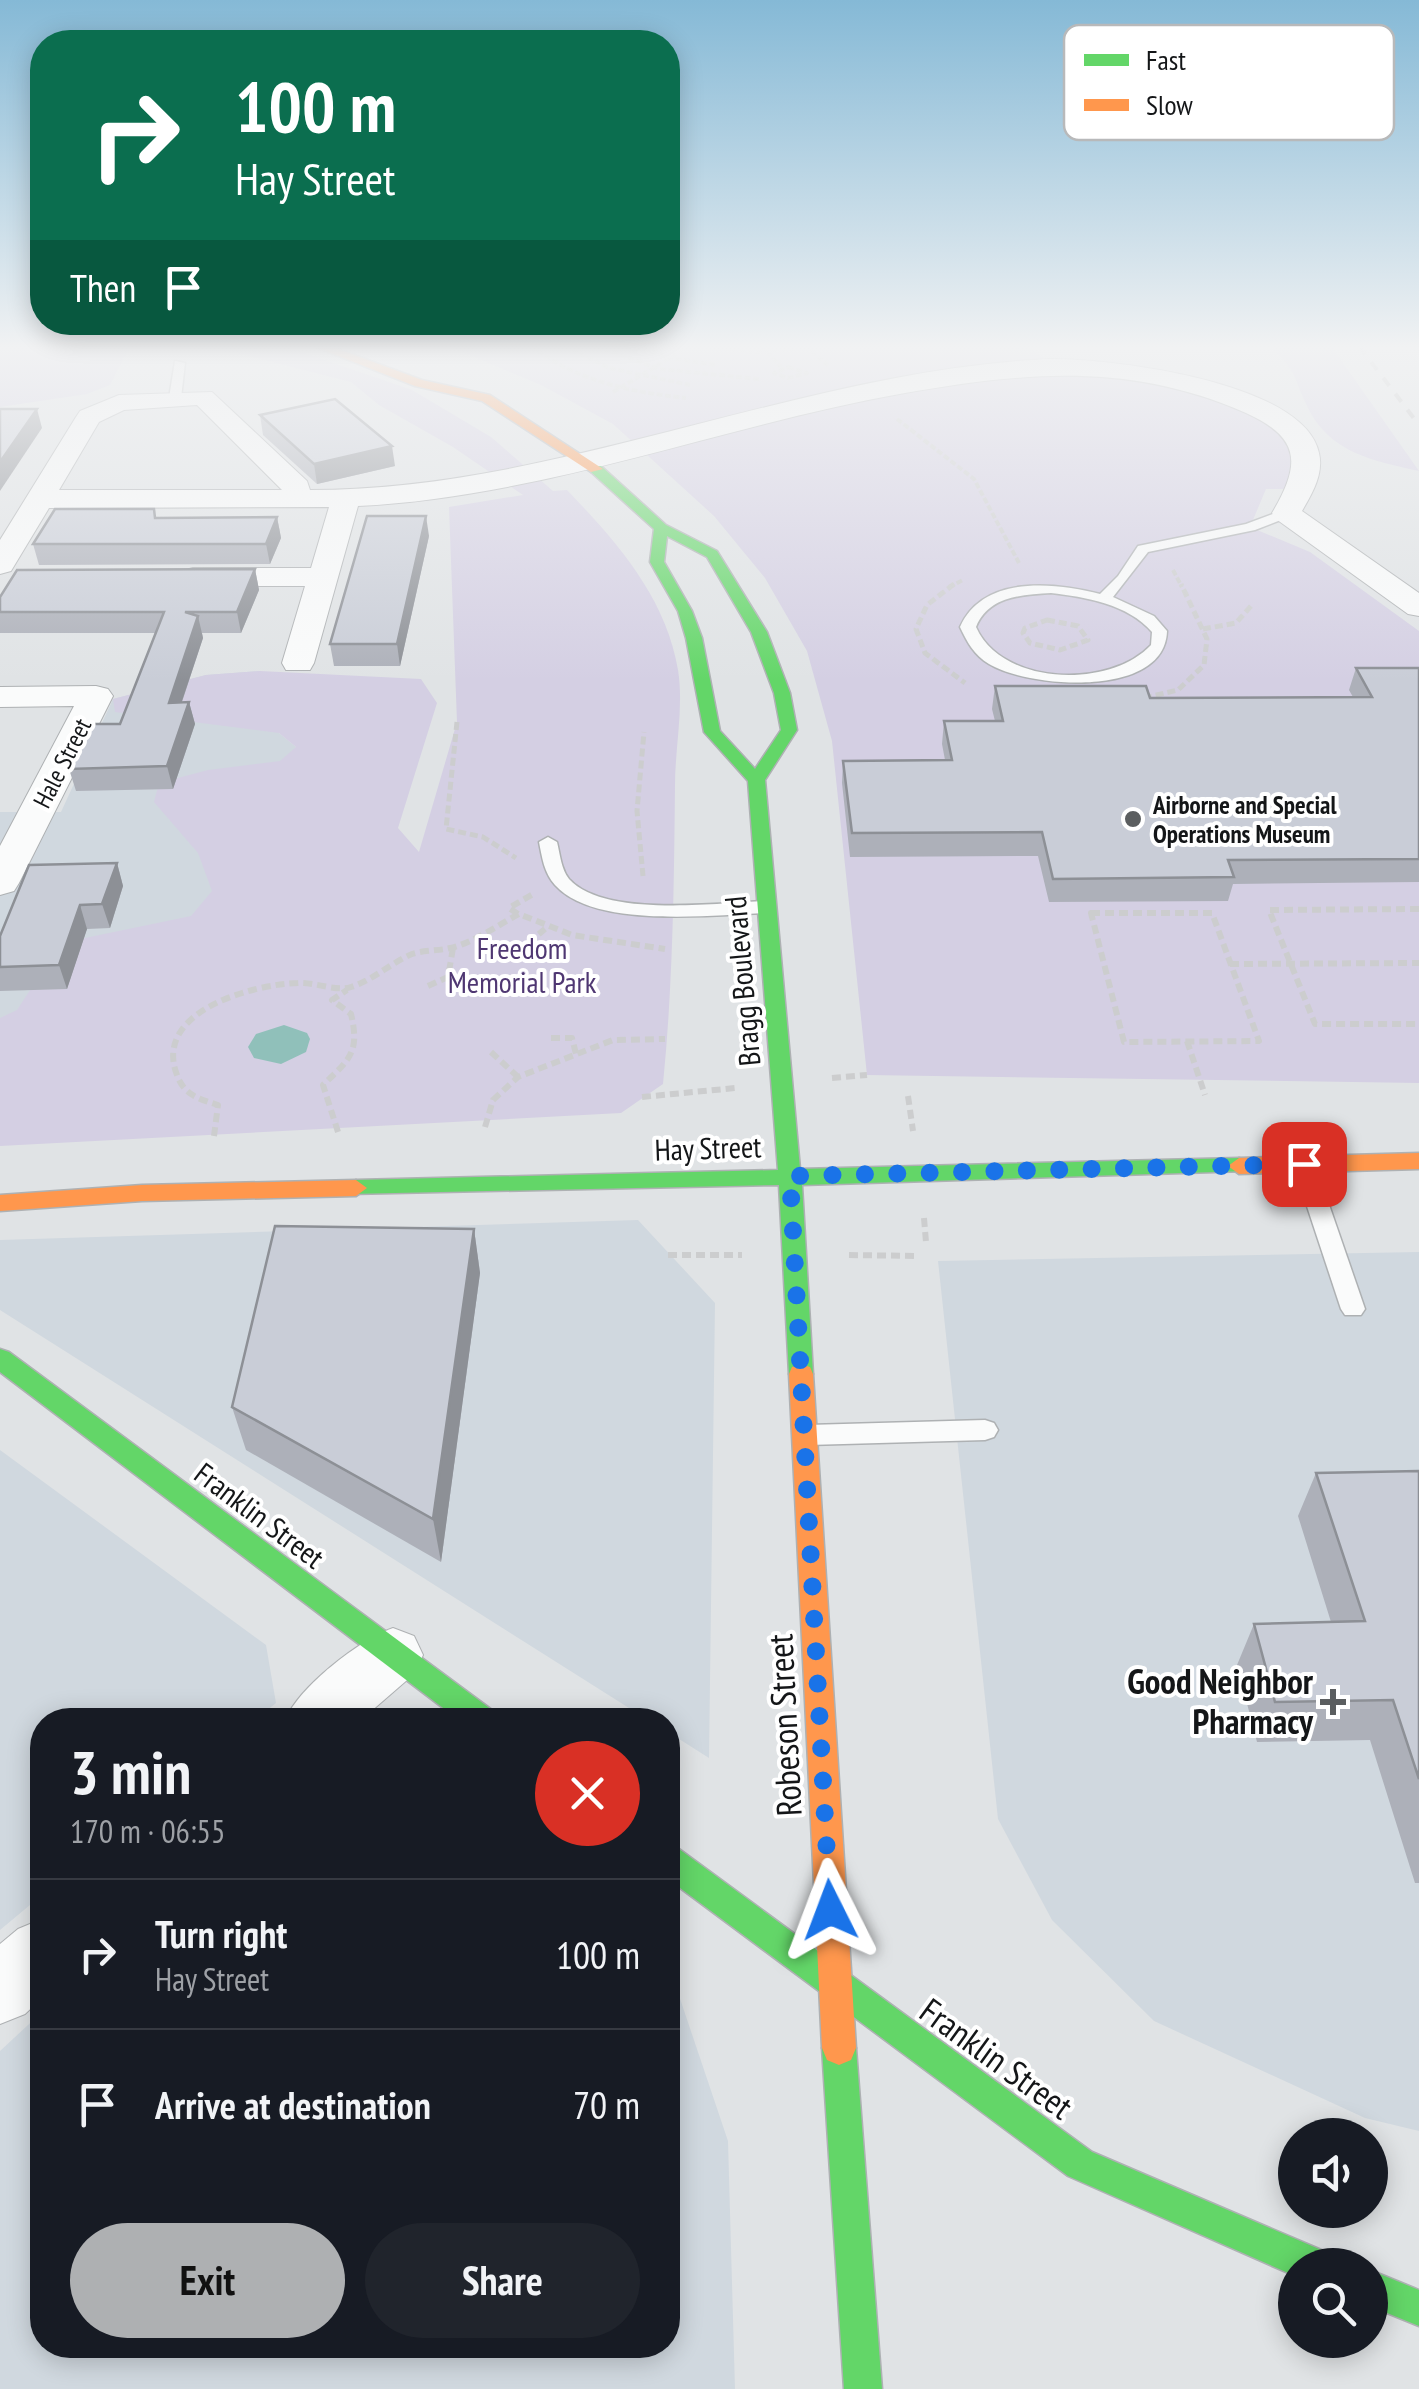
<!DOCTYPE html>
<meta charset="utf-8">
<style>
:root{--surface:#171b24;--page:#20242c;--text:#f1f3f6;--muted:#9ea1a6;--line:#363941;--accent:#aeb0b2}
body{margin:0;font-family:"PT Sans Narrow",sans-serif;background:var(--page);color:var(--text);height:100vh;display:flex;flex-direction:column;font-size:38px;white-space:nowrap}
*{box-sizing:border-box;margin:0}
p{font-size:32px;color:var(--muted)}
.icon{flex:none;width:55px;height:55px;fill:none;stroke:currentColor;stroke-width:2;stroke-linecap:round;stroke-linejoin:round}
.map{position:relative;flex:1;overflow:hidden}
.panel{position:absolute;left:30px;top:1708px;width:650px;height:650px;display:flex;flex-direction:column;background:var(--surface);border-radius:40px;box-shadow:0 5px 25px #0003}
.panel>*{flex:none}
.hud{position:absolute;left:30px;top:30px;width:650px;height:305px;border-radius:40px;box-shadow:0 5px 25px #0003;background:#0b6e4f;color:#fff;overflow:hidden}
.tools{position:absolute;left:1278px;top:2118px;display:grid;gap:20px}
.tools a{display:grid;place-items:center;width:110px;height:110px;border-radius:50%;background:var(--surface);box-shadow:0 5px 25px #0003;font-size:50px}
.pin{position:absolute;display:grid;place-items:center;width:85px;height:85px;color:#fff;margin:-42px;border-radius:20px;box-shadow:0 5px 15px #0006}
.me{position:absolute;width:110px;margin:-55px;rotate:357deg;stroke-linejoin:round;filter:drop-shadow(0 0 8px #0008)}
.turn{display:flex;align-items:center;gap:35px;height:210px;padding:0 40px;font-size:45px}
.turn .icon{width:130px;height:130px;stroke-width:2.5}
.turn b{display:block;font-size:70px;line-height:85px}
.then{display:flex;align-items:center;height:95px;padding:0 40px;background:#0003;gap:20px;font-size:38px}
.round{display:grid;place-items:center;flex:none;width:105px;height:105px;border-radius:52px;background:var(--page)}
.headline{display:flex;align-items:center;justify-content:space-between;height:170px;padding:0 40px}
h1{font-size:60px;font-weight:800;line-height:75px}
.primary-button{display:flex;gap:20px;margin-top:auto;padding:20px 40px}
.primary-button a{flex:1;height:115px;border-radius:60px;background:var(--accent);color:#111;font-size:40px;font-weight:800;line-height:115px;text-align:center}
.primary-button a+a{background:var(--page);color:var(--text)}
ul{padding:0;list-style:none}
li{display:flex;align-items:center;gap:30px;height:150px;padding:0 40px;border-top:2px solid var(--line)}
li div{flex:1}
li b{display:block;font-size:38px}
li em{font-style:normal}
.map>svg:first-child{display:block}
</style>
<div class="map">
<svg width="1419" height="2389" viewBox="0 0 1419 2389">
<rect width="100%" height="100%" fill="#e0e3e5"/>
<g fill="#d0d8df">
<path d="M260 671 279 733 296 747 187 992 0 1075V812H61L113 699 206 675Z"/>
<path d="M638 1220 715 1303 709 1758 668 1732V1720H648L0 1310V1240Z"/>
<path d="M1419 1252V2131L1365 2118 1154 2021 1052 1920 998 1819 938 1261Z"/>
<path d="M0 1450 266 1645 276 1703 255 1720H42V1895L0 1930Z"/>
<path d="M668 1963 728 2141 735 2389H0V2051L42 2012V2345H668Z"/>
</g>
<g fill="#d4cfe3">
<path d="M0 346H130L110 385 87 394 0 407Z"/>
<path d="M145 346H284L412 390 491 437 553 491 567 490C616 541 666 597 678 670 684 707 675 748 675 785 674 885 673 984 663 1084L621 1113 0 1146V1018L17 1010 61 943 191 916 212 891 198 853 154 802 159 783 208 770 280 761 296 747 279 733 115 712 113 699 206 675 260 671 421 679 437 703 398 828 419 852 457 722 449 507 523 495 453 447 379 405 351 382 234 352Z"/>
<path d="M448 346H1027L1066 374 1136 379 1251 406 1305 443 1292 456 1294 467 1285 489H1266L1250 527 1310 552 1419 631V1083L867 1075 832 741 807 651 765 578 714 516 613 424 541 385Z"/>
<path d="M1270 346H1331L1419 471C1374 461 1329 453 1307 406 1292 374 1298 373 1270 346Z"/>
</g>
<path fill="#90c0ba" d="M284 1025 307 1033 310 1039 306 1052 281 1064 254 1058 248 1047 256 1034Z"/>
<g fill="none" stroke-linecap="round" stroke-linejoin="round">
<g stroke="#aeb1b3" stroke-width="3">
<g id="lane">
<path d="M175 361 185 363 181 398 175 402 169 398Z"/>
<path d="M1286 509 1291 510V516L1255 530 1148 552 1113 597 1154 616 1167 631C1165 699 1029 688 989 664 974 655 967 642 960 627 983 575 1054 582 1100 594L1118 576 1138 546 1246 524ZM1051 593C1085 597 1128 604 1152 632L1151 645C1110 689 1002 686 976 627 989 596 1021 595 1051 593Z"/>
<path d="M548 837 557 842C560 854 561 869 569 879 604 918 717 903 766 901L775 907 766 913C712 915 594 929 555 885 544 873 542 857 539 842Z"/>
<path d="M1304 1156 1315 1164 1365 1309 1361 1315H1345L1341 1309 1293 1164Z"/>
<path d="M985 1420 994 1423 998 1430 994 1437 985 1440 808 1445 799 1442 795 1435 799 1428 808 1425Z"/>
</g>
</g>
<g stroke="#aeb1b3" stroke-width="2">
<g id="street">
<path d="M1048 359C1108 358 1304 381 1319 453 1324 474 1312 494 1302 511L1419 593V616L1408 614 1276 519 1272 513C1301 464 1301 438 1246 413 1130 362 1026 372 905 393 723 425 544 497 358 506L314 663 310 670H286L282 663 305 586H193L182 583 178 577 182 571 193 568H311L329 507 49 508 11 571 0 574V540L76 417 80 411 119 395 212 392 307 481 310 490C562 490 797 371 1048 359ZM197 405 282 490H59L99 422 124 410Z"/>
<path d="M96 686 108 689 113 696 19 883 14 891 0 895V846L74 706 0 707V687Z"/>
<path d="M393 1628 414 1636 423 1655 414 1674 361 1720H285C300 1686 358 1641 393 1628Z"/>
<path d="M42 1919V1998L25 2014 0 2024V1944L18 1929Z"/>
</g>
</g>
<g stroke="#aeb1b3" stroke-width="3">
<g id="fast">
<path d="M591 466H601L666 525 717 551 767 632 790 693 797 730 765 780 800 1169 1239 1158 1247 1161 1250 1166 1247 1171 802 1185 813 1374 810 1381 801 1384 792 1381 789 1374 779 1185 348 1194 345 1188 356 1180 778 1170 748 781 704 732 686 638 678 611 650 562 654 529 591 472ZM667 536 707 557 751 632 774 693 781 730 755 769 720 731 702 638 692 611 664 562Z"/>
<path d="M0 1349 9 1352 492 1710 497 1720H459L0 1372Z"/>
<path d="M668 1845 679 1849 1092 2152 1326 2252 1331 2265H1295V2276L1068 2176 668 1879Z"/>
<path d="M839 2031 851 2036 856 2048 882 2389H844L822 2048 827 2036Z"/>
<path d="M1370 2270 1419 2290V2326L1370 2306Z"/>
</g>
</g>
<g stroke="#aeb1b3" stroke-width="3">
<g id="slow">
<path d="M313 346H330L422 380 490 395 603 469 591 472 482 401 415 386Z"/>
<path d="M1419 1153V1169L1239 1174 1228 1166 1239 1158Z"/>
<path d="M356 1180 367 1188 356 1196 142 1201 0 1211V1195L142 1185Z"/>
<path d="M801 1364 810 1367 813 1374 856 2048 851 2060 839 2065 827 2060 822 2048 789 1374 792 1367Z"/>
</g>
</g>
<g stroke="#cccdce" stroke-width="4" stroke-dasharray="6 2.5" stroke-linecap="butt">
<path d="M531 346C577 381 630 392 686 398"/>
<path d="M564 346 609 368 690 385"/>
<path d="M596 346 659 369 759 379"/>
<path d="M635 346 671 358 716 365"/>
<path d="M705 346 756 352 824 346"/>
<path d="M804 346 828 365"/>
<path d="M767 351 781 367"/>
<path d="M788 367 807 373 788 378 774 373Z"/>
<path d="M613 392 690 346"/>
<path d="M897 419 974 479 1019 563"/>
<path d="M1173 570 1182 587"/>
<path d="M949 587 963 580"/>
</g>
<g stroke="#cccdce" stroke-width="5" stroke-dasharray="8 4" stroke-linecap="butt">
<path d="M954 584 927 605 916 629 925 653 965 683"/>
<path d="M1047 620 1078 626 1088 640 1060 650 1030 643 1023 633 1025 628Z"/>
<path d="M1203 629 1236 623 1252 605"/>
<path d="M1144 698 1178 690 1204 665 1207 639 1181 584"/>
<path d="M457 722 446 829 483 837 516 858"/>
<path d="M643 876 637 811 644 732"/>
</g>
<g stroke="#cccdce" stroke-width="6" stroke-dasharray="9 5" stroke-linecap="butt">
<path d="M1419 909 1269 910 1315 1024H1419"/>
<path d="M1091 913H1212L1259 1041 1124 1042Z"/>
<path d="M518 914 509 908 533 894"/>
<path d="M514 960 533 947 529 942 545 929"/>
<path d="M1230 964 1419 963"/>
<path d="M428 986 448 977 453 948"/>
<path d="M551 1038H572L576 1054"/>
<path d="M1187 1041 1205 1095"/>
<path d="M491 1052 518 1077"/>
<path d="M832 1078 867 1075"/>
<path d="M908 1096 913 1131"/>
<path d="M642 1097 735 1088"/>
<path d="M485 1127 493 1100 518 1077 613 1040 665 1039"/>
<path d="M338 1132 323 1085C350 1059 360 1052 351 1014L332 1000 347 990"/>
<path d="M214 1136 218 1105C199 1099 184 1095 177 1075 152 1011 254 984 298 983 314 982 338 992 351 987 373 980 391 963 412 954 424 950 438 951 450 948 473 943 498 925 519 914L572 935 665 949"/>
<path d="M924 1218 926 1242"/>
<path d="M668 1255H742"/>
<path d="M849 1255 919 1256"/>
</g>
<use href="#lane" fill="#fafbfb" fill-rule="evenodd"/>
<use href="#street" fill="#fafbfb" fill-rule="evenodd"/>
<use href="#fast" fill="#63d668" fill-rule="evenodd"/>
<use href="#slow" fill="#ff974d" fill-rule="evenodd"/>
<path stroke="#bbb" stroke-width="4" stroke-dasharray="10 10" stroke-linecap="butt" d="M1359 346 1419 425"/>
</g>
<g fill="#adb0b9">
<path d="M260 415 395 466 317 484 263 435Z"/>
<path d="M277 517 281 538 270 564 39 565 33 544 155 518Z"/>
<path d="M429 536 400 666H334L330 644Z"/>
<path d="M255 569 259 590 241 633H202L203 638 182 702H189L195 724 173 789 76 791 69 769 120 724 155 633H0V597Z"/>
<path d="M1356 668H1419V882L1233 884 1228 901 1049 902 1038 856 850 857 842 783 843 761 945 760 942 744 944 721H995L992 709 995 686 1150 698 1353 697 1349 690Z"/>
<path d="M117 863 123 886 110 928 87 929 67 989 0 991V936Z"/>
<path d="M474 1229 480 1273 441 1562 246 1450 232 1407Z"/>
<path d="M1419 1471V1883H1415L1370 1740 1257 1742 1237 1665 1254 1624 1331 1622 1298 1516 1316 1473Z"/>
</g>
<g fill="#8d9096">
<path d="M37 409 42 428 0 491V462Z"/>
<path d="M392 446 395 466 317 484 314 464Z"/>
<path d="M426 516 429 536 400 666 397 644Z"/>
<path d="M277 517 281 538 270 564 266 544Z"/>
<path d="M255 569 259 590 241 633 237 612Z"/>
<path d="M198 616 203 638 174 725 169 703Z"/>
<path d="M189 702 195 724 173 789 167 766Z"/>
<path d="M117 863 123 886 110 928 102 904Z"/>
<path d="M80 905 87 929 67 989 59 965Z"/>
<path d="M474 1229 480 1273 441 1562 433 1519Z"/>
</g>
<g fill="#c9cdd7" stroke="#8d9096" stroke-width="2.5">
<path d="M335 399 392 446 314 464 260 415Z"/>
<path d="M0 409H37L0 462Z"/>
<path d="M55 509H154L155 518 277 517 266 544H33Z"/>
<path d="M367 516H426L397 644H330Z"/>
<path d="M255 569 237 612H185L198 616 169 703 189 702 167 766 69 769 88 724H120L164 612H0V597L17 570Z"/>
<path d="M1356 668H1419V859L1228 860 1234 877 1053 879 1042 832 852 833 843 761 952 760 944 721H1003L995 686H1146L1150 698 1372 697Z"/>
<path d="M117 863 102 904 80 905 59 965 0 967V936L29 865Z"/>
<path d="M275 1226 474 1229 433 1519 232 1407Z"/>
<path d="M1419 1471V1779L1393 1700 1275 1702 1254 1624 1365 1621 1316 1473Z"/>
</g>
<linearGradient id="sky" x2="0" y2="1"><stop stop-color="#85b9d6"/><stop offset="0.51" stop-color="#f1f2f3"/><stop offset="1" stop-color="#f1f2f3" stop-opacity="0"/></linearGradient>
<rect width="1419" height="681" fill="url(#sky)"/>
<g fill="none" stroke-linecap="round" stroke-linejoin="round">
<path stroke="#1a73e8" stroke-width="18" stroke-dasharray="0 32.4" d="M830 1910 790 1176 1304 1164"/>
</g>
<g fill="#5b5e60" stroke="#fff" stroke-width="4">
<circle cx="1133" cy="819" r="10"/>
<path d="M1328 1687h10v10h10v10h-10v10h-10v-10h-10v-10h10z"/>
</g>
<g text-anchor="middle" stroke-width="8" stroke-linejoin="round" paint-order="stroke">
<g font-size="25" fill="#141618" stroke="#fff">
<text transform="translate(62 763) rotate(-63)" y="9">Hale Street</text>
</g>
<g font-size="25" font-weight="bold" fill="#141618" stroke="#fff" text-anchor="start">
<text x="1153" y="814">Airborne and Special<tspan x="1153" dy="29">Operations Museum</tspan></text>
</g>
<g font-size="30" fill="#4f3772" stroke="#fff">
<text x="522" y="959">Freedom<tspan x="522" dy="34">Memorial Park</tspan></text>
</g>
<g font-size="30" fill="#141618" stroke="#fff">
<text transform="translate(743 981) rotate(-95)" y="10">Bragg Boulevard</text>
<text transform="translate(708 1149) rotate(-2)" y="10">Hay Street</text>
<text transform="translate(259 1516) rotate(37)" y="10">Franklin Street</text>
</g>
<g font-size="35" font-weight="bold" fill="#141618" stroke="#fff" text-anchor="end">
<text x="1313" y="1694">Good Neighbor<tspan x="1313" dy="40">Pharmacy</tspan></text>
</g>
<g font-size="35" fill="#141618" stroke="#fff">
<text transform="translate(785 1725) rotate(-93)" y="12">Robeson Street</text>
<text transform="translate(996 2059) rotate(36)" y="12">Franklin Street</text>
</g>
</g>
<rect x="1064" y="25" width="330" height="115" rx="15" fill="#fff" stroke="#b8b9ba" stroke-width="2.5"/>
<rect x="1084" y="54" width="45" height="12" fill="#63d668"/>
<rect x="1084" y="99" width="45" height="12" fill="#ff974d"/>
<g font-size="28" fill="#141618">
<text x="1146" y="70">Fast</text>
<text x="1146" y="115">Slow</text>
</g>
</svg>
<div class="tools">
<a><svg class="icon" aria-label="sound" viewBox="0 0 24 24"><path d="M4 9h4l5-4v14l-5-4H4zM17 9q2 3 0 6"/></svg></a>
<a><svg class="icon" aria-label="search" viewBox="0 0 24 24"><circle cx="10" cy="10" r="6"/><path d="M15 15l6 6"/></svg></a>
</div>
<div class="pin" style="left:1304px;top:1164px;background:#d93025"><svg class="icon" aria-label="arrive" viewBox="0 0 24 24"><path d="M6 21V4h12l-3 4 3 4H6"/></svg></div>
<svg class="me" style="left:830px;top:1910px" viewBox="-20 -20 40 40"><path d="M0-17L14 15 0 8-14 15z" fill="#1a73e8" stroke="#fff" stroke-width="4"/></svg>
<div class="hud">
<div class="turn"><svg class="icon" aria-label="right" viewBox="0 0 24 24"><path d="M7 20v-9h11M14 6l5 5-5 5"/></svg><div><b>100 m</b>Hay Street</div></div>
<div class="then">Then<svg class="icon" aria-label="arrive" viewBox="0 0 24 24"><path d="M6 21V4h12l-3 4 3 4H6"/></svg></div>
</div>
<section class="panel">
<div class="headline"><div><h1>3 min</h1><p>170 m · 06:55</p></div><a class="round" style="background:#d93025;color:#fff"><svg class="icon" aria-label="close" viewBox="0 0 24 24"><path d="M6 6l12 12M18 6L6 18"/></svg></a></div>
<ul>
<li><svg class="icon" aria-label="right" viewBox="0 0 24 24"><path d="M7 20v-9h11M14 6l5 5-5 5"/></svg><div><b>Turn right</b><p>Hay Street</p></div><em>100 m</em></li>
<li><svg class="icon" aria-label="arrive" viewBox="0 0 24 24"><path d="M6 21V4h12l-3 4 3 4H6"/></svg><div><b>Arrive at destination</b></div><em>70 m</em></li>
</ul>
<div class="primary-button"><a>Exit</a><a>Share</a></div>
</section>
</div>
